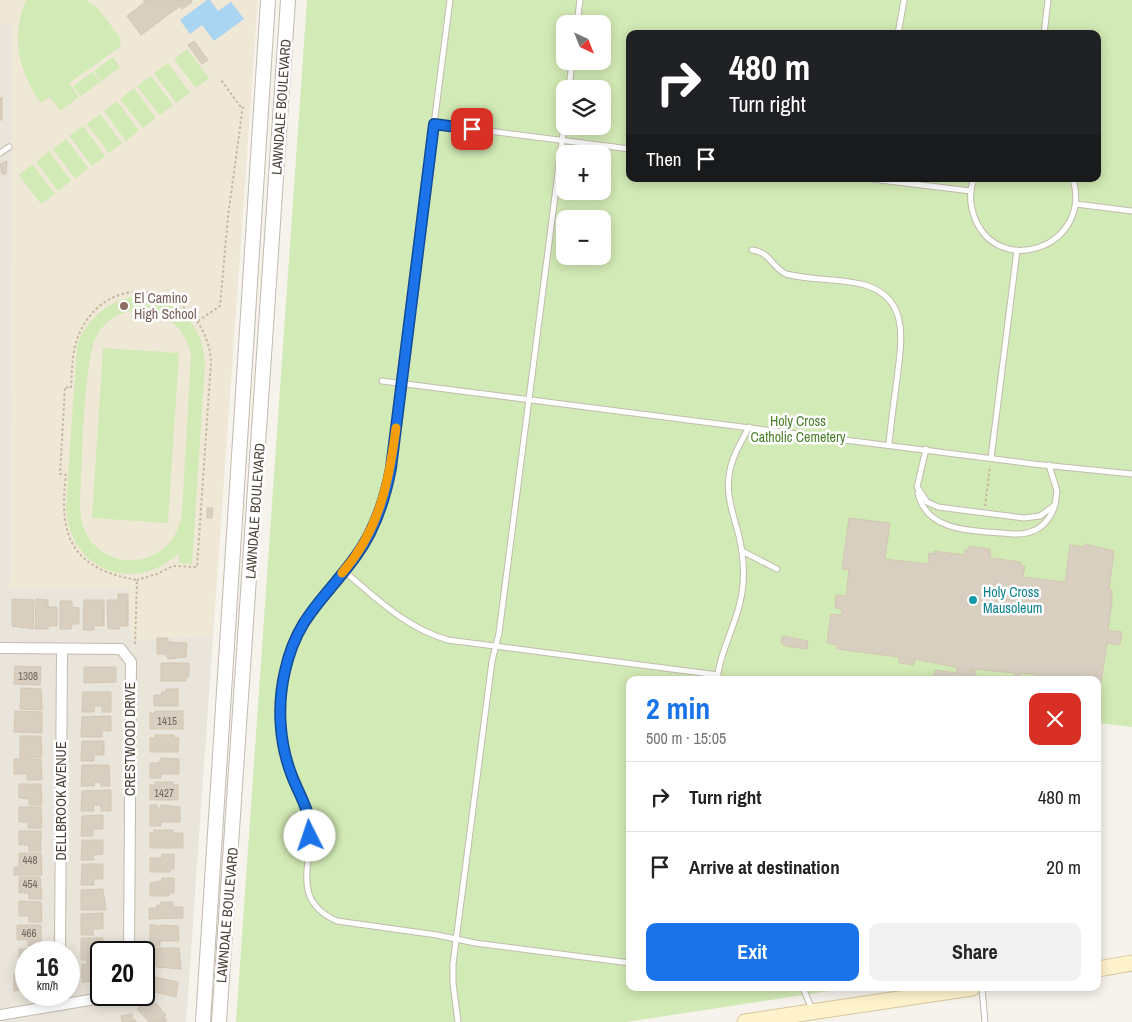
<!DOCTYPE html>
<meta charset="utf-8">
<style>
:root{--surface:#fff;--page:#f2f2f2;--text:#222;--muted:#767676;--line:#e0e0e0;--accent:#1a73e8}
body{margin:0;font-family:"Archivo Narrow",sans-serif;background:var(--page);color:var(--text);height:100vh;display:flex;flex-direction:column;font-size:19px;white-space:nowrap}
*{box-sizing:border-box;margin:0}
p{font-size:16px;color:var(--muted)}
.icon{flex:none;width:28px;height:28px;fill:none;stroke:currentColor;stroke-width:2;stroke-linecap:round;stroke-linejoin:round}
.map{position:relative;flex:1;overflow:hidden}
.panel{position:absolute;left:626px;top:676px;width:475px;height:315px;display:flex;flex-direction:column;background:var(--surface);border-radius:10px;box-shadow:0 2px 12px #0003}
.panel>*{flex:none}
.hud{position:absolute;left:626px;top:30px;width:475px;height:152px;border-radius:10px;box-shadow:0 2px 12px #0003;background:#202124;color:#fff;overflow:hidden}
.needle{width:32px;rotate:137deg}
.controls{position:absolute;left:556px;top:15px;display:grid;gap:10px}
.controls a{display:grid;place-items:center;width:55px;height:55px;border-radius:10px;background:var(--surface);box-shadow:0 2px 12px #0003;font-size:25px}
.speed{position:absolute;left:15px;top:941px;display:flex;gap:10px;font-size:25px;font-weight:700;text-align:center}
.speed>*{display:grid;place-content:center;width:65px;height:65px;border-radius:50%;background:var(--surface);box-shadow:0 2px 12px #0003;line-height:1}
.speed small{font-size:12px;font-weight:400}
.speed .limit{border:2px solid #111;border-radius:8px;background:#fff;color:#111}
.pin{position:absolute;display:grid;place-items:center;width:42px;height:42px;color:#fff;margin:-21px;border-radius:10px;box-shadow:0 2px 8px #0006}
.me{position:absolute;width:55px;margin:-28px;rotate:356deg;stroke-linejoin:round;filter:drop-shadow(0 0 4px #0008)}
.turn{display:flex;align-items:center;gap:18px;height:105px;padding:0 20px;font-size:22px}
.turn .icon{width:65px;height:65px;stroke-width:2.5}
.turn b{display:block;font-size:35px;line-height:42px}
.then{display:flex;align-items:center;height:48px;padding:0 20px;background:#0003;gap:10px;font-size:19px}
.round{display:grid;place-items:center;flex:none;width:52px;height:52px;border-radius:10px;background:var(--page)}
.headline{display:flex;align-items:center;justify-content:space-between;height:85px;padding:0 20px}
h1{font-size:30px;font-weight:700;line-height:38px;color:var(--accent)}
.primary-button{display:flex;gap:10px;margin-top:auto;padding:10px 20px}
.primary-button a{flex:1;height:58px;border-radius:10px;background:var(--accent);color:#fff;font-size:20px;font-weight:700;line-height:58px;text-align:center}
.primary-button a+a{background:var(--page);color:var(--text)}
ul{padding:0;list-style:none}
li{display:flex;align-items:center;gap:15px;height:70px;padding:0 20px;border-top:1px solid var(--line)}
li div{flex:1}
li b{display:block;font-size:19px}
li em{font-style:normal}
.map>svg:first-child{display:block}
</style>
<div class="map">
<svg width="1132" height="1022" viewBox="0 0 1132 1022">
<rect width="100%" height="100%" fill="#f6f3ec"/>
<path fill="#eae5da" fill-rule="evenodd" d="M0 24H13L10 588H129L131 639 213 637 186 1022H0ZM26 952H69V995H26ZM101 952H144V995H101Z"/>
<path fill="#efe8d6" d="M0 0H258L213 637 131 639 129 588 10 589 13 25 0 24Z"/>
<g fill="#d2eab5" fill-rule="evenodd">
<path d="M26 0H85L97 7 121 39 120 47 69 83 79 97 60 111 50 97 41 103C19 72 10 37 26 0Z"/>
<path d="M307 0H1132V727L1098 723V680H728L698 676V680H630V988H849L626 1022H236ZM565 24H602V61H565ZM630 34H1098V179H630ZM565 89H602V126H565ZM565 154H602V191H565ZM565 219H602V256H565Z"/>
<path d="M187 49 209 78 196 88 174 59Z"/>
<path d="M113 57 120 67 101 82 94 71Z"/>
<path d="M168 63 190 93 176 103 154 73Z"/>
<path d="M92 72 100 82 81 96 73 86Z"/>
<path d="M151 76 173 105 160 115 137 86Z"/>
<path d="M134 88 156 118 143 128 120 99Z"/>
<path d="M117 101 139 131 126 141 104 111Z"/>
<path d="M100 114 122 143 109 153 87 124Z"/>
<path d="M83 126 105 156 92 166 69 136Z"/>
<path d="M66 139 88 168 75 179 53 149Z"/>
<path d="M49 151 71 181 58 191 36 162Z"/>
<path d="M32 164 55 194 41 204 19 175Z"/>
<path d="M133 297C175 296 204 323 205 365L192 564 179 563V553C133 596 68 569 66 506L77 346C87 319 105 303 133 297ZM144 310C169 314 186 330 191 355L182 513C172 580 81 574 80 507 82 473 83 355 98 333 108 317 125 310 144 310Z"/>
<path d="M103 348 179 353 168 523 92 518Z"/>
</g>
<path fill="#a9d4f2" d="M207 0H210L218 11 231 2 244 19 214 41 202 25 190 34 180 20Z"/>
<g fill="#d8cfc1" stroke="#d3c7b4">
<path d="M143 0H191L192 2 182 9 180 6 141 35 127 16 145 2Z"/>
<path d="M194 41 208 60 202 64 188 45Z"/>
<rect x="0" y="98" width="2" height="22"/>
<path d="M7 161 6 174H2L0 164Z"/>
<path d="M207 508H213L212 518H207Z"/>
<path d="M849 518 890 523 885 559 928 564 929 553 934 554V551L964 555 965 550H969V546L990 549 991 558 1021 562V565L1025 566 1023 577 1065 582 1070 545 1084 547 1085 544 1114 551 1109 590H1112V603L1108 630 1122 632 1120 645 1107 643 1101 683H1098V680H1075L1021 673 1020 679 1014 678 1015 673 973 669 969 670 975 671V676L991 678V680H932L936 670 956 673 957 669 959 668 915 659 914 665 899 663V657L837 649V645L827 643 831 614 841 615 842 609 835 608 836 595 846 596 849 570 842 569Z"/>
<path d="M118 594H128V626H119V629H108L107 600H118Z"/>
<path d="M12 599 34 600 33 629 12 626Z"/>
<path d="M36 599 48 600V607H57V626H48V629H35Z"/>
<path d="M84 600H104V626L94 625V630H83Z"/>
<path d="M60 601H72V607L79 608V624H72L71 629H60Z"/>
<path d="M782 636 808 641 807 649 786 646 781 643Z"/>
<path d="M157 638H168V642L187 643 186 657 168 659 165 654H157Z"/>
<path d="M161 663H189V677H186V681H161Z"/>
<path d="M15 666 41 667 40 685 14 684Z"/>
<path d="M84 667H116V682L84 683Z"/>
<path d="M21 688 41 689 42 710 20 709Z"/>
<path d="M166 689H178V706H154V695H161L162 692H166Z"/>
<path d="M83 692H111V712H102V706H94V712H82Z"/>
<path d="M15 711 42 712V733L14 732Z"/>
<path d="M155 711H183V729H150V713H155Z"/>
<path d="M111 716V731H102V737H81L82 717Z"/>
<path d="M155 735H174V738H179L178 752H150V738H155Z"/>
<path d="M20 736H41L42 757 20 758Z"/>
<path d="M82 741H104V755H94V761H81Z"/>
<path d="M161 758 179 759V774H161V778H150V763H159Z"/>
<path d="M14 759H41L42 780H27V774H14Z"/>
<path d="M82 765H109L110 786H101V782H94V786H81Z"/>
<path d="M155 782H173V785H178V800H150V785H155Z"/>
<path d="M19 784H41L42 805H29V799L19 798Z"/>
<path d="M111 790V811H101V805H94V811H81L82 791Z"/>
<path d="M150 805H157V808H161V805L180 807V822H161V826H150Z"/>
<path d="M19 807H41L42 828H28V822H19Z"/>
<path d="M103 815V829H93V836H81L82 816Z"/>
<path d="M154 830H173V833H183V848H150V833H154Z"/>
<path d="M19 831H41V841L38 843H41V851H29V845H19Z"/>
<path d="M82 840H103V854L93 855 94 860H81Z"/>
<path d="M19 853H41L42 875H14V867H19Z"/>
<path d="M162 854H174V869H170V872H150V858H162Z"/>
<path d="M82 864H103V879H94V885H81Z"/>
<path d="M19 877H40L42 899H29V893H19Z"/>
<path d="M162 878H174V893H169V896H150V883L161 881Z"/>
<path d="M103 889 106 910H81V890Z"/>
<path d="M19 901 41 902 42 922H29V916H19Z"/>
<path d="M161 902H173V907H183V918L149 919V908H157V905H161Z"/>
<path d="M103 913V929H93V935H81V914Z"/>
<path d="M17 925H41V947L28 946V940H17Z"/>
<path d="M150 925H157L156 930 160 925 178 926 179 941H160V946L150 945Z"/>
<path d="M81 938H103L101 960H81Z"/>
<path d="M153 948H179L181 969 156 967V964H152Z"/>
<path d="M19 949H40V952H26V970H19Z"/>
<path d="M87 961H101V981L82 982V964H87Z"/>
<path d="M14 974 26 975V990L14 991Z"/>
<path d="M154 977 178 982 176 997 152 991Z"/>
<path d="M150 997 166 1015 164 1017 167 1020 165 1022H149L137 1009Z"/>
<path d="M132 1014 133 1020H136V1022H122L121 1016Z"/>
</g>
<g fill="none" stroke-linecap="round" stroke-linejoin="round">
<g stroke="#c2bbae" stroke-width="7">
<g id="service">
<path d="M450 0 388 482C383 504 376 526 363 545 351 564 335 580 320 598 297 627 282 664 281 702 280 727 283 753 292 776 299 792 310 808 311 826 312 864 290 900 337 921L437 935 475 943 630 963"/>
<path d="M577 24 580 0"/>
<path d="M898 34 904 0"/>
<path d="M1044 34 1048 0"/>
<path d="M569 89 572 61"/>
<path d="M434 124 630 149"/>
<path d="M0 153 9 147"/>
<path d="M872 179 971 191"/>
<path d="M974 179C969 191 970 204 974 216 997 280 1093 247 1073 179"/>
<path d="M1076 204 1132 211"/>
<path d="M752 250C770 252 772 267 786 274 812 281 840 278 865 285 911 299 901 343 897 379 894 401 891 422 889 444"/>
<path d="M382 381 1033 464 1132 474"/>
<path d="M926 449 917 487 927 502 938 507 1024 518 1040 516 1055 505 1057 491 1049 465"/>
<path d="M991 458 1017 250"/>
<path d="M918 493C927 535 979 530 1013 534 1033 535 1047 526 1054 508"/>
<path d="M742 551 777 569"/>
<path d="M344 571C377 599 406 628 448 640L718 675"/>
<path d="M717 680C720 649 738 623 742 592 745 574 743 554 739 536 734 516 726 497 729 476 731 458 741 442 749 427"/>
<path d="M803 988 812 1009"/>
<path d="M982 988 985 1022"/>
<path d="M458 1022 453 983V964L492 661 499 633 565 118"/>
</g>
</g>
<g stroke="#c2bbae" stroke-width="12">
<g id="minor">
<path d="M0 648 121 649 131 662 129 952"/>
<path d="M60 952 62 649"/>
<path d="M0 1015 119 995"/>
</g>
</g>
<g stroke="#c2bbae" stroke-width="16">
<g id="tertiary">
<path d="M203 1022 268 0"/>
<path d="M219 1022 288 0"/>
</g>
</g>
<g stroke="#d6c79b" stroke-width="17">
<g id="secondary">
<path d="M1098 969 1132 963"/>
<path d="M745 1022 972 988"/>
</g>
</g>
<g stroke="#c4b79f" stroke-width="2" stroke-dasharray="2.5 2.5" stroke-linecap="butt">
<path d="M198 321 220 306 228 216 243 106H240L221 80"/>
<path d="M985 506 990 466"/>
<path d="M135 644 137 580C73 569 58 538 66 475L60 474 65 387 71 388C72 369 72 349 80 332 112 263 207 289 211 362L197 567 173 566 157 574 137 580"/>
</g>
<use href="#service" stroke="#fff" stroke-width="5"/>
<use href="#minor" stroke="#fff" stroke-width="10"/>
<use href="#tertiary" stroke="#fff" stroke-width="14"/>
<use href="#secondary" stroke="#fff3cd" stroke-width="15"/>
</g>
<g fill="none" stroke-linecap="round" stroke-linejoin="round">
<g stroke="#114b97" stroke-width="12">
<path id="route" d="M310 836C312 813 300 797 292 776 279 743 277 705 285 671 297 616 326 598 356 556 375 530 385 500 391 468L434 124 472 129"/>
</g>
<use href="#route" stroke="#1a73e8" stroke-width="9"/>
<path stroke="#f59e0b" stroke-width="9" d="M342 573C379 531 389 482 396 428"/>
</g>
<circle fill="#8d6e63" stroke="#fff" stroke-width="2" cx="124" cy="306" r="5"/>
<circle fill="#0f9aa8" stroke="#fff" stroke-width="2" cx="973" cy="600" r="5"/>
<g text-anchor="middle" stroke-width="5" stroke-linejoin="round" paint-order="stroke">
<g font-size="11" fill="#6e675b">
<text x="28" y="680">1308</text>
<text x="167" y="725">1415</text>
<text x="164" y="797">1427</text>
<text x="30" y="864">448</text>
<text x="30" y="888">454</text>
<text x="29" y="937">466</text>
</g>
<g font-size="14" fill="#4b4439" stroke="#fff">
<text transform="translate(281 107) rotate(-86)" y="5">LAWNDALE BOULEVARD</text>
<text transform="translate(255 511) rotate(-86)" y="5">LAWNDALE BOULEVARD</text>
<text transform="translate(130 739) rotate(-90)" y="5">CRESTWOOD DRIVE</text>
<text transform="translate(61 801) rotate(-90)" y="5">DELLBROOK AVENUE</text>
<text transform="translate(227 915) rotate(-85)" y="5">LAWNDALE BOULEVARD</text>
</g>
<g font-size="14" fill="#785e54" stroke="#fff" text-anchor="start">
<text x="134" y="303">El Camino<tspan x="134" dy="16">High School</tspan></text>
</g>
<g font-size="14" fill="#4a7f2a" stroke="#fff">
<text x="798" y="426">Holy Cross<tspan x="798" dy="16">Catholic Cemetery</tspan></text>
</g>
<g font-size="14" fill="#0d838f" stroke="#fff" text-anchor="start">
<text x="983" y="597">Holy Cross<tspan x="983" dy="16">Mausoleum</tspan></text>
</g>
</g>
</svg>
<div class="controls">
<a><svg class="needle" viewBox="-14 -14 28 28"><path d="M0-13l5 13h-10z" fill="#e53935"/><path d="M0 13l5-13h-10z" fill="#767676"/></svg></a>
<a><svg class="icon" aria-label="layers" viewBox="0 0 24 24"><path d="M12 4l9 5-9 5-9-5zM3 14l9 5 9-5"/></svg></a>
<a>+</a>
<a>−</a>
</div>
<div class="speed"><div>16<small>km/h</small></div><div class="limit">20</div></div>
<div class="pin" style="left:472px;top:129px;background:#d93025"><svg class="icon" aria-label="arrive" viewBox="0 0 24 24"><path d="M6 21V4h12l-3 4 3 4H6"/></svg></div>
<svg class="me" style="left:310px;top:836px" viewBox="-20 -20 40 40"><circle r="19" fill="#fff"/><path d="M0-13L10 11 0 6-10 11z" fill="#1a73e8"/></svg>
<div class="hud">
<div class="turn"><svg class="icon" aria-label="right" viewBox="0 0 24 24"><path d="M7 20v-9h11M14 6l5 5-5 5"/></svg><div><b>480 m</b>Turn right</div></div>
<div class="then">Then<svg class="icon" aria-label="arrive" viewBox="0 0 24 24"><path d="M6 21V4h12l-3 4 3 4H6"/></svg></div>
</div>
<section class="panel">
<div class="headline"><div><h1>2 min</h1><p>500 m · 15:05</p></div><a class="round" style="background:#d93025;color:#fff"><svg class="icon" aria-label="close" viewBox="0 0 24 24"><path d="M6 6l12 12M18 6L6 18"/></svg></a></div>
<ul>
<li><svg class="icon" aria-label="right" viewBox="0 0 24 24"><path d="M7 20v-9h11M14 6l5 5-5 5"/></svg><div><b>Turn right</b></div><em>480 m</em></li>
<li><svg class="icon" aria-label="arrive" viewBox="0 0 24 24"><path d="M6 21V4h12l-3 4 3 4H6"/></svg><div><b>Arrive at destination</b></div><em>20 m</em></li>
</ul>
<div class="primary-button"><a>Exit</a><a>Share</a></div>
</section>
</div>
